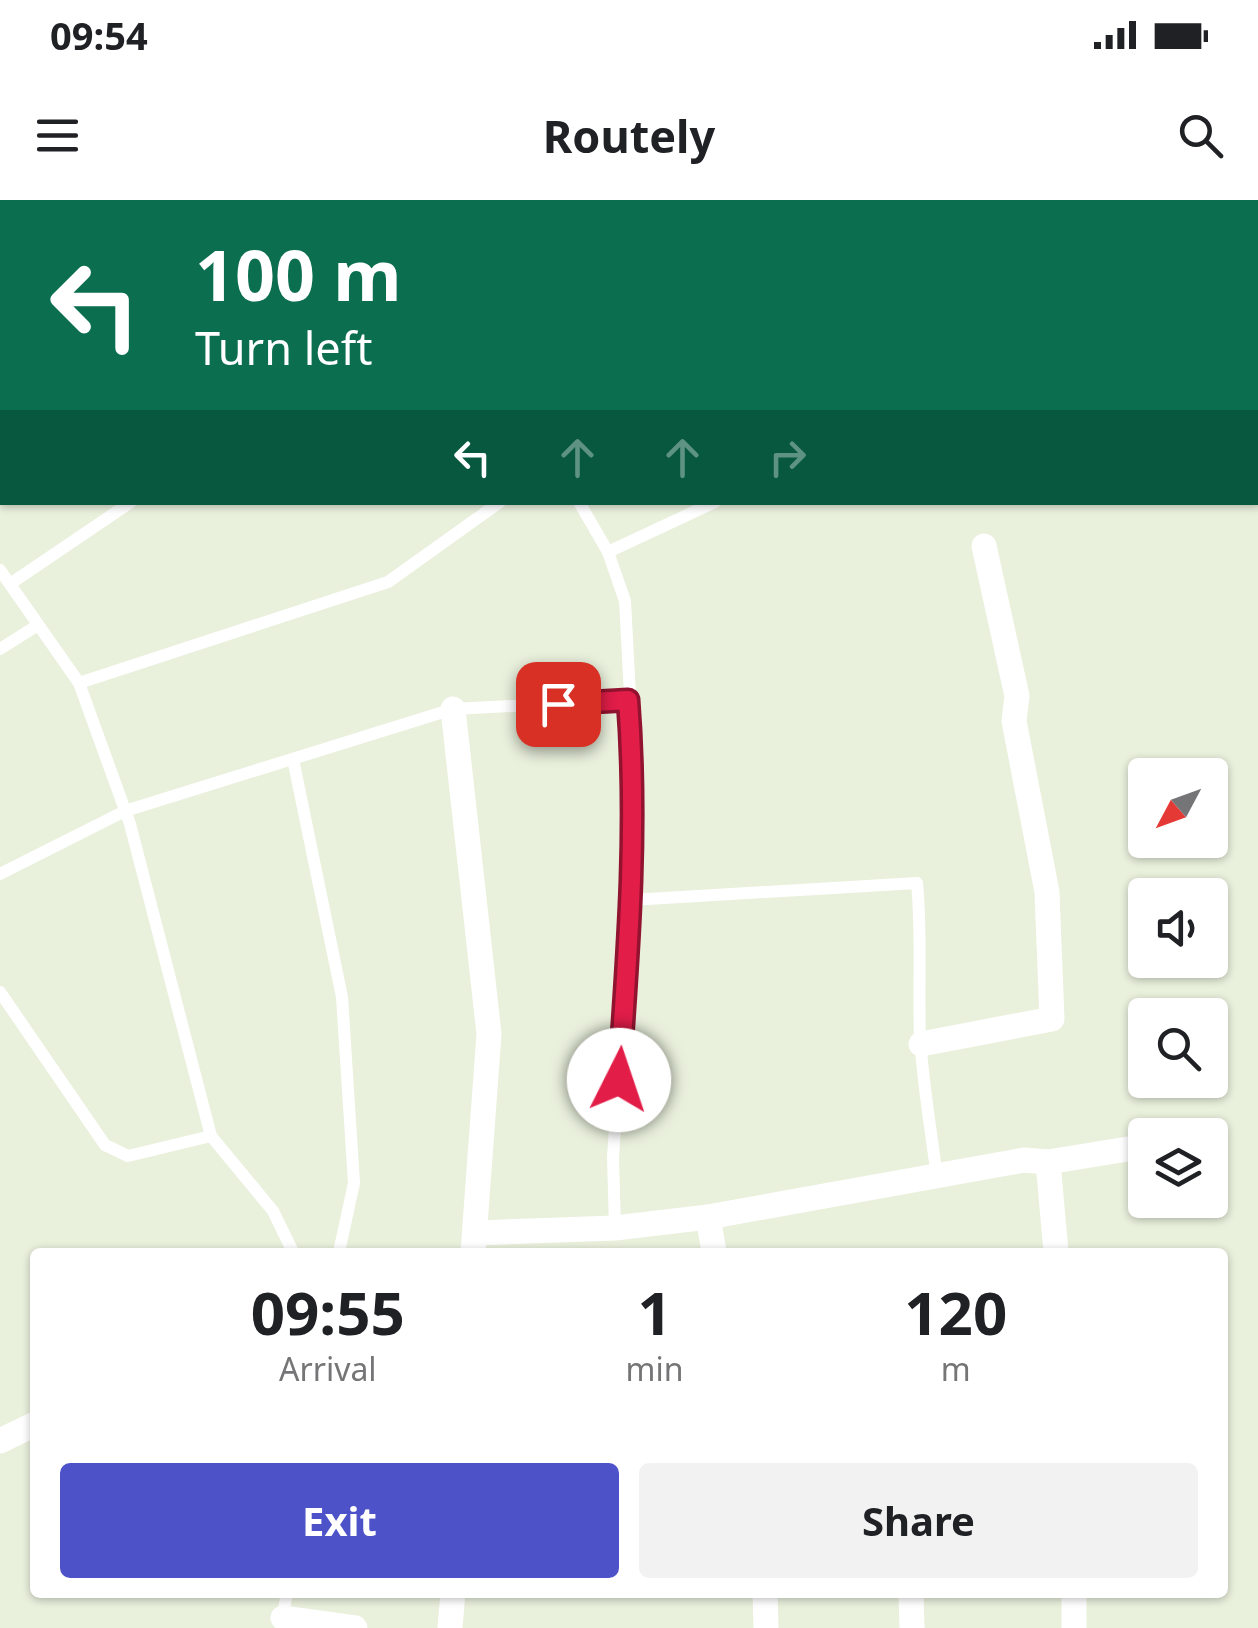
<!DOCTYPE html>
<style>
:root{--surface:#fff;--page:#f2f2f2;--text:#202124;--muted:#757577;--accent:#4e52c8}
body{margin:0;font-family:"Noto Sans",sans-serif;background:var(--page);color:var(--text);height:100vh;display:flex;flex-direction:column;font-size:38px;white-space:nowrap}
*{box-sizing:border-box;margin:0}
p{font-size:32px;color:var(--muted)}
.icon{flex:none;width:55px;height:55px;fill:none;stroke:currentColor;stroke-width:2;stroke-linecap:round;stroke-linejoin:round}
.map{position:relative;flex:1;overflow:hidden}
.drawer{position:absolute;left:30px;top:1048px;width:1198px;height:350px;display:flex;flex-direction:column;background:var(--surface);border-radius:10px;box-shadow:0 2px 8px #0004}
.drawer>*{flex:none}
.hud{position:absolute;left:0px;top:0px;width:1260px;height:305px;box-shadow:0 2px 8px #0004;background:#0b6e4f;color:#fff;overflow:hidden}
.needle{width:65px;rotate:229deg}
.buttons{position:absolute;left:1128px;top:558px;display:grid;gap:20px}
.buttons a{display:grid;place-items:center;width:100px;height:100px;border-radius:10px;background:var(--surface);box-shadow:0 2px 8px #0004;font-size:50px}
.pin{position:absolute;display:grid;place-items:center;width:85px;height:85px;color:#fff;margin:-42px;border-radius:20px;box-shadow:0 5px 15px #0006}
.me{position:absolute;width:110px;margin:-55px;rotate:4deg;stroke-linejoin:round;filter:drop-shadow(0 0 8px #0008)}
.turn{display:flex;align-items:center;gap:35px;height:210px;padding:0 30px;font-size:45px}
.turn .icon{width:130px;height:130px;stroke-width:2.5}
.turn b{display:block;font-size:70px;line-height:85px}
.lanes{display:flex;align-items:center;height:95px;padding:0 30px;background:#0003;justify-content:center;gap:50px;direction:ltr}
.lanes .off{opacity:.35}
.eta{display:flex;justify-content:space-evenly;align-items:center;height:170px;text-align:center}
.eta b{font-size:60px;font-weight:700;line-height:70px}
.cta{display:flex;gap:20px;margin-top:auto;padding:20px 30px}
.cta a{flex:1;height:115px;border-radius:10px;background:var(--accent);color:#fff;font-size:40px;font-weight:700;line-height:115px;text-align:center}
.cta a+a{background:var(--page);color:var(--text)}
.status{display:flex;justify-content:space-between;align-items:center;height:70px;padding:0 50px;background:var(--surface);direction:ltr}
.status svg{height:28px;fill:currentColor}
header{display:flex;justify-content:space-between;align-items:center;height:130px;padding:0 30px;background:var(--surface);font-size:45px;font-weight:700}
.map>svg:first-child{display:block}
</style>
<div class="status"><b>09:54</b><svg viewBox="0 0 49 12"><path d="M0 12V9h3v3zM5 12V6h3v6zM10 12V3h3v9zM15 12V0h3v12zM26 1h20v11H26zM47 4h2v5h-2z"/></svg></div>
<header><svg class="icon" aria-label="menu" viewBox="0 0 24 24"><path d="M4 6h16M4 12h16M4 18h16"/></svg>Routely<svg class="icon" aria-label="search" viewBox="0 0 24 24"><circle cx="10" cy="10" r="6"/><path d="M15 15l6 6"/></svg></header>
<div class="map">
<svg width="1258" height="1428" viewBox="0 0 1258 1428">
<rect width="100%" height="100%" fill="#e9f0dc"/>
<g fill="none" stroke-linecap="round" stroke-linejoin="round">
<g stroke="#fff" stroke-width="12">
<path d="M136 0 138 2"/>
<path d="M297 0 299 2"/>
<path d="M449 0 451 2"/>
<path d="M886 0 888 2"/>
<path d="M0 132 2 130"/>
<path d="M0 272 2 270"/>
<path d="M579 302 608 352 625 401 635 588 630 724 613 957 615 1028"/>
<path d="M608 352 715 302"/>
<path d="M0 370 79 483 130 624 211 936"/>
<path d="M10 384 131 302"/>
<path d="M0 449 38 425"/>
<path d="M79 483 388 382 500 302"/>
<path d="M293 559 342 797 354 983 339 1052"/>
<path d="M0 674 125 611 453 509 628 500"/>
<path d="M631 700 917 683C922 734 918 786 920 838 923 884 931 931 937 977"/>
<path d="M0 792 105 945 128 956 211 936 273 1011 293 1052"/>
<path d="M282 1421 287 1392"/>
</g>
<g stroke="#fff" stroke-width="25">
<path d="M727 0 728 2"/>
<path d="M453 509 489 834 473 1052"/>
<path d="M921 844 1052 819 1047 692 1014 521 1017 496 984 346"/>
<path d="M1048 962 1140 947"/>
<path d="M708 1017 714 1052"/>
<path d="M475 1033 615 1028 708 1017 1024 960 1048 962 1056 1052"/>
<path d="M0 1241 35 1224"/>
<path d="M765 1392 766 1428"/>
<path d="M911 1392 912 1428"/>
<path d="M1074 1392V1428"/>
<path d="M283 1418 355 1428"/>
<path d="M450 1428 453 1392"/>
</g>
</g>
<g fill="none" stroke-linecap="round" stroke-linejoin="round">
<g stroke="#92132f" stroke-width="25">
<path id="route" d="M558 504 628 500C638 628 628 753 619 880"/>
</g>
<use href="#route" stroke="#e11d48" stroke-width="18"/>
</g>
</svg>
<div class="buttons">
<a><svg class="needle" viewBox="-14 -14 28 28"><path d="M0-13l5 13h-10z" fill="#e53935"/><path d="M0 13l5-13h-10z" fill="#757577"/></svg></a>
<a><svg class="icon" aria-label="sound" viewBox="0 0 24 24"><path d="M4 9h4l5-4v14l-5-4H4zM17 9q2 3 0 6"/></svg></a>
<a><svg class="icon" aria-label="search" viewBox="0 0 24 24"><circle cx="10" cy="10" r="6"/><path d="M15 15l6 6"/></svg></a>
<a><svg class="icon" aria-label="layers" viewBox="0 0 24 24"><path d="M12 4l9 5-9 5-9-5zM3 14l9 5 9-5"/></svg></a>
</div>
<div class="pin" style="left:558px;top:504px;background:#d93025"><svg class="icon" aria-label="arrive" viewBox="0 0 24 24"><path d="M6 21V4h12l-3 4 3 4H6"/></svg></div>
<svg class="me" style="left:619px;top:880px" viewBox="-20 -20 40 40"><circle r="19" fill="#fff"/><path d="M0-13L10 11 0 6-10 11z" fill="#e11d48"/></svg>
<div class="hud">
<div class="turn"><svg class="icon" aria-label="left" viewBox="0 0 24 24"><path d="M17 20v-9H6M10 6l-5 5 5 5"/></svg><div><b>100 m</b>Turn left</div></div>
<div class="lanes"><svg class="icon" aria-label="left" viewBox="0 0 24 24"><path d="M17 20v-9H6M10 6l-5 5 5 5"/></svg><svg class="icon off" aria-label="ahead" viewBox="0 0 24 24"><path d="M12 20V5M6 11l6-6 6 6"/></svg><svg class="icon off" aria-label="ahead" viewBox="0 0 24 24"><path d="M12 20V5M6 11l6-6 6 6"/></svg><svg class="icon off" aria-label="right" viewBox="0 0 24 24"><path d="M7 20v-9h11M14 6l5 5-5 5"/></svg></div>
</div>
<section class="drawer">
<div class="eta">
<div><b>09:55</b><p>Arrival</p></div>
<div><b>1</b><p>min</p></div>
<div><b>120</b><p>m</p></div>
</div>
<div class="cta"><a>Exit</a><a>Share</a></div>
</section>
</div>
